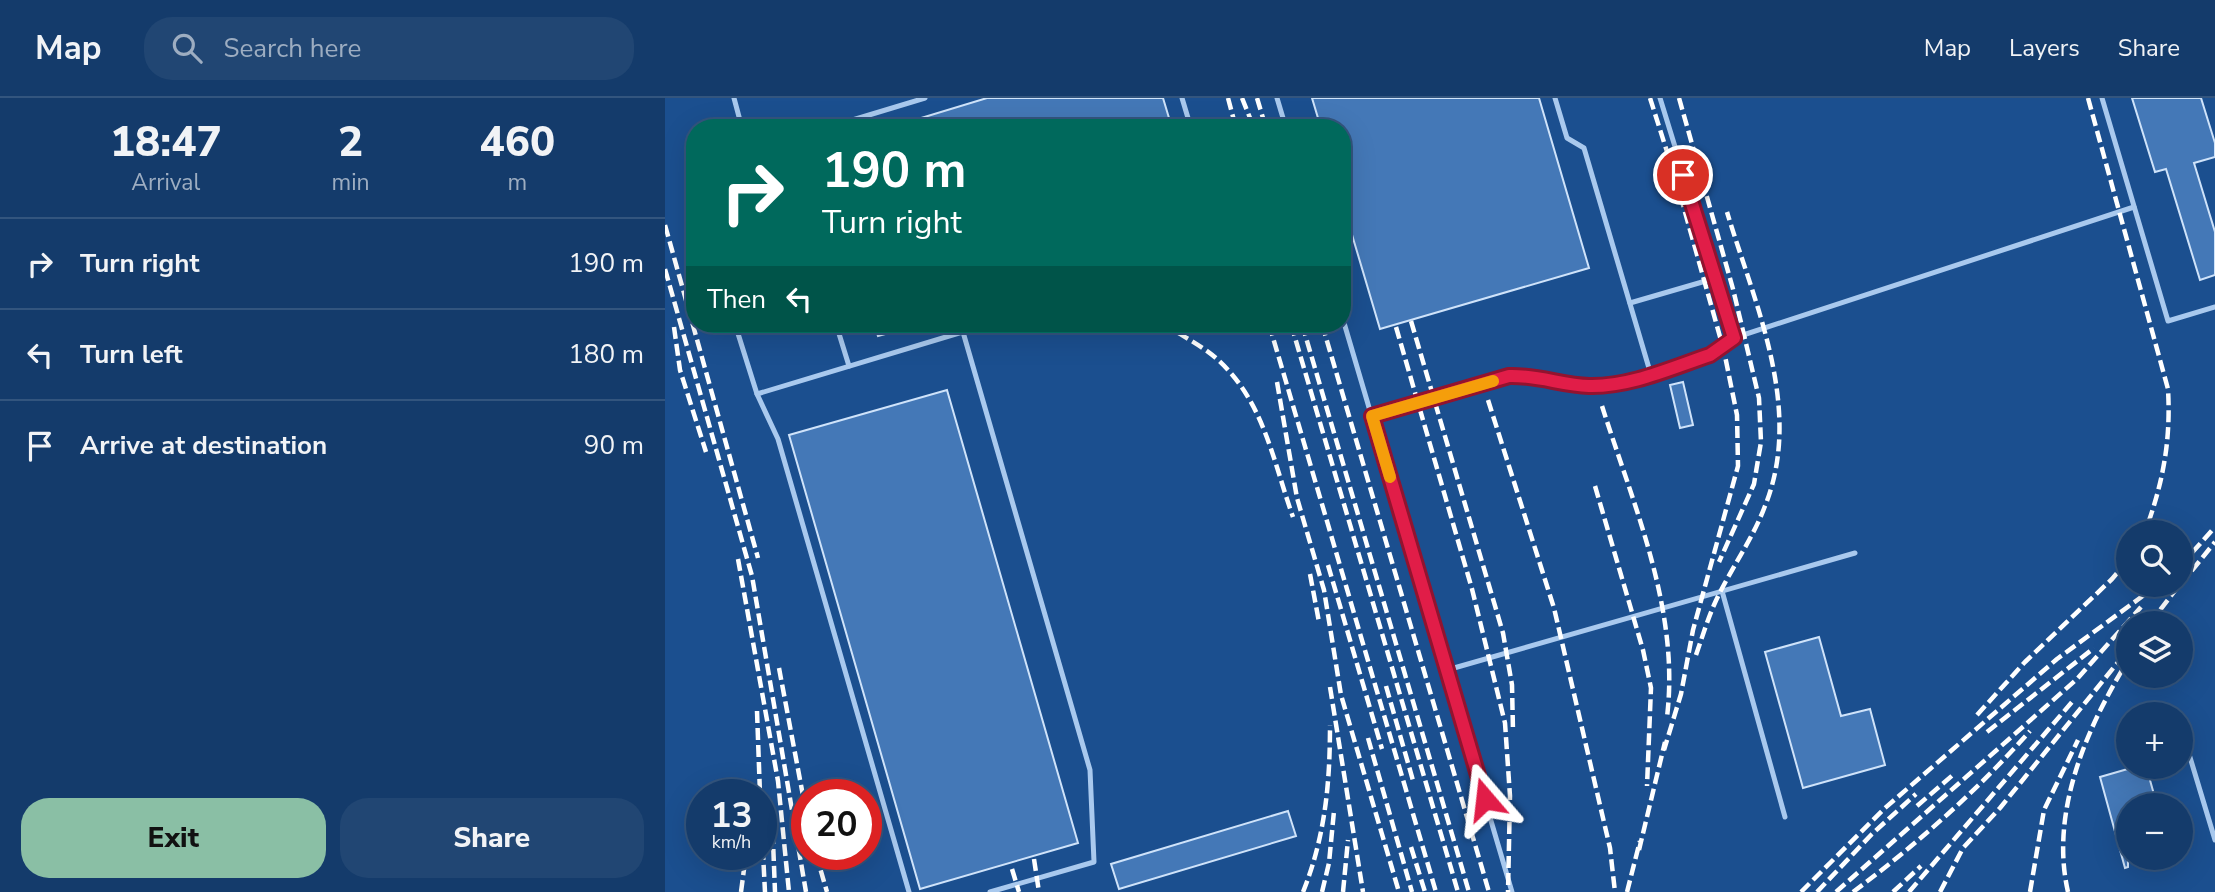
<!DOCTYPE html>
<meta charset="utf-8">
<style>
:root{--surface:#143b6b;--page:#214673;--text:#f1f3f6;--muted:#9dadc1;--line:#33557e;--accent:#8abfa5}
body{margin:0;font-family:"Nunito Sans",sans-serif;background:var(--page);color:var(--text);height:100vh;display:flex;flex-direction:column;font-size:26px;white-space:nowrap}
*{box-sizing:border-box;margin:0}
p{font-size:23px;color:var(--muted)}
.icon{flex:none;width:38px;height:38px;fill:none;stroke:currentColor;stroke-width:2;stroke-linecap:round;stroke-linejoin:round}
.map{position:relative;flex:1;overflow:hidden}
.side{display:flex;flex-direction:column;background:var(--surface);width:665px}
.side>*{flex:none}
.banner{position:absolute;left:21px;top:21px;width:665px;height:214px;border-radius:28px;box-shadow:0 7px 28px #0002,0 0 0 2px var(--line);background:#00695c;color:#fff;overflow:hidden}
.fabs{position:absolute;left:1451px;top:422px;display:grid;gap:14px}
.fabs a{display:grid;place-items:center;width:77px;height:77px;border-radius:50%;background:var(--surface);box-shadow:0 7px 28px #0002,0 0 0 2px var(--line);font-size:35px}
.speed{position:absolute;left:21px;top:681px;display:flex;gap:14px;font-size:35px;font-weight:700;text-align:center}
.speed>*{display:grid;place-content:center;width:91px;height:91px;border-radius:50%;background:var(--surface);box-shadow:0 7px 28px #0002,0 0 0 2px var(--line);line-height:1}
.speed small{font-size:18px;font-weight:400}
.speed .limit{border:10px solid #d22;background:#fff;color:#111}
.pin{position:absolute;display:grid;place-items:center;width:60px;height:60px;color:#fff;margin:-30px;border:4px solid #fff;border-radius:50%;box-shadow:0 2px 7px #0007}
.me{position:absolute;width:77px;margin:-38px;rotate:343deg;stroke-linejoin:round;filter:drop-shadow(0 0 5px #0008)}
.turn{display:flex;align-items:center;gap:24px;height:147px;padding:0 21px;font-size:32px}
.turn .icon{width:91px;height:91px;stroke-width:2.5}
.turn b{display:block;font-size:49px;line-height:60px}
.then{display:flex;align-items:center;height:66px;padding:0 21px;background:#0003;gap:14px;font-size:26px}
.eta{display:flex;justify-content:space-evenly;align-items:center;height:119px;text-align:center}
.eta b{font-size:42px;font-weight:800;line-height:49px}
.primary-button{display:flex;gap:14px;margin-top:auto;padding:14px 21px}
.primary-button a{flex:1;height:80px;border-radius:28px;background:var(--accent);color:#111;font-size:28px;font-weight:800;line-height:80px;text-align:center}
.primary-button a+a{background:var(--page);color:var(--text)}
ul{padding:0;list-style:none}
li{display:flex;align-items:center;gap:21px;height:91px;padding:0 21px;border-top:2px solid var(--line)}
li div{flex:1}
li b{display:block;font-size:26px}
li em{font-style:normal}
header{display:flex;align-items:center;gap:42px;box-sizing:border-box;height:98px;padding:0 35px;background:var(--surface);border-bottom:2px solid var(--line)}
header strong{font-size:33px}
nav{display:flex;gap:38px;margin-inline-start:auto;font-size:24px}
.search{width:490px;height:63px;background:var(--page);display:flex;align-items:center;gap:18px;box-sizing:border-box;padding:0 24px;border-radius:28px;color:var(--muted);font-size:26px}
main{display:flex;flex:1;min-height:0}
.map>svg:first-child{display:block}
</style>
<header>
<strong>Map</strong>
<div class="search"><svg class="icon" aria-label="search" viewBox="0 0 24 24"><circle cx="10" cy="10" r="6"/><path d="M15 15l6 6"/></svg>Search here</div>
<nav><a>Map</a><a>Layers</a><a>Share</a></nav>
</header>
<main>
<section class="side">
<div class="eta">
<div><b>18:47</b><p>Arrival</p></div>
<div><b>2</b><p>min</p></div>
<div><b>460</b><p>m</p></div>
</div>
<ul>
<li><svg class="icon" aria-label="right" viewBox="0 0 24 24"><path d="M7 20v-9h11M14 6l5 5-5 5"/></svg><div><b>Turn right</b></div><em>190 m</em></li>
<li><svg class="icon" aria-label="left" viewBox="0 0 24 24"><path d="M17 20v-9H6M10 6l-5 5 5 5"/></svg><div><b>Turn left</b></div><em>180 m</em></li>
<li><svg class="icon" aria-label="arrive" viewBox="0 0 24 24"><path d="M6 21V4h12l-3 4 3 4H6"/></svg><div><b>Arrive at destination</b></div><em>90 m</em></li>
</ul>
<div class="primary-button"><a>Exit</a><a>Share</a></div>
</section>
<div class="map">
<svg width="1550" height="794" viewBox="0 0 1550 794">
<rect width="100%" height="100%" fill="#1b4f8f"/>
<g fill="#4478b7" stroke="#cfe3fa" stroke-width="2">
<path d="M322 0H498L507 30H233V27Z"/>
<path d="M647 0H874L924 170 715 231 677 103V30H656Z"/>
<path d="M1467 0H1536L1550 45V59L1529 65 1550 134V177L1535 182 1501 71 1490 74Z"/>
<path d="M209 226H245L246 229 213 238Z"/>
<path d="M1018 284 1028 327 1015 330 1005 287Z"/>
<path d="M282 292 413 745 255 791 124 337Z"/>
<path d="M1154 539 1176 618 1205 611 1220 667 1138 690 1100 554Z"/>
<path d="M1473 668H1481L1492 707H1463V769L1460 770 1435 679Z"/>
<path d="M623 713 631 738 454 791 446 766Z"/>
</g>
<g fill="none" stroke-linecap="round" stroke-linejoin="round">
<g stroke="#a9c9ee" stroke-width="5">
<path d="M69 0 77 30"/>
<path d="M517 0 526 30"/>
<path d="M612 0 621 30"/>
<path d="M890 0 902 40 919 50 986 277"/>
<path d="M995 0 1069 240"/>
<path d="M1437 0 1503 223 1550 209"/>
<path d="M161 30 260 0"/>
<path d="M30 69 23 71 30 93"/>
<path d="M965 205 1051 180"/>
<path d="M677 218 847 794"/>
<path d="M70 226 92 296 113 341 244 794"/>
<path d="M171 226 184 268"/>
<path d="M298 234 425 672 429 764 325 794"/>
<path d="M92 296 324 226"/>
<path d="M707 318 844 278C872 277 896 287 923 288 964 290 1039 266 1069 240L1469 109"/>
<path d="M1057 493 1120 719"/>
<path d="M782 572 1190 455"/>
<path d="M1521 646 1550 742"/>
</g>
<g stroke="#fff" stroke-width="4.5" stroke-dasharray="12 5" stroke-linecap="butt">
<path d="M563 0 571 30"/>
<path d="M577 0 589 30"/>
<path d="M592 0 601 30"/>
<path d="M985 0 1011 82 1059 253 1072 317 1073 368 1028 532 1016 596 999 652"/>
<path d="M1014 0 1068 191 1094 300 1096 344 1089 386 1054 464"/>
<path d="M1423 0 1503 291C1506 343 1498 385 1480 434"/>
<path d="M0 127 93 460"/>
<path d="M0 171 87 478 141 794"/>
<path d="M746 223 838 535 847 587 848 633"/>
<path d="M498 226C516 237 536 247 552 261 599 303 608 363 628 419"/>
<path d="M604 226 771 794"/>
<path d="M626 226 793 794"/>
<path d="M637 226 804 794"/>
<path d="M657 226 824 794"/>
<path d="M9 229 15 272 41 354"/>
<path d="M731 229 807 491 840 625 845 698 843 794"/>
<path d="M612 284 632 400 659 492 676 597 734 794"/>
<path d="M823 302 889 510 945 750 950 794"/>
<path d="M937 308C969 409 1015 512 1002 619"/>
<path d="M930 388 978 552 986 590 982 688"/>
<path d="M73 461 113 683 124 794"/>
<path d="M663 467 717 651"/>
<path d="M1516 467 1550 429"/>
<path d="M645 476 654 524"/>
<path d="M1516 486 1550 444"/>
<path d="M1485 525 1515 486"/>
<path d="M1031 557C1037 540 1042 523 1049 507 1064 473 1087 443 1100 408 1139 311 1090 207 1062 114"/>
<path d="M114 570 142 719"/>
<path d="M721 588 749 686"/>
<path d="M665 589 698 794"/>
<path d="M92 613 95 696"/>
<path d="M1312 617 1360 564 1447 481 1463 462"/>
<path d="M1322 634 1429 550"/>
<path d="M703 640 747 794"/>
<path d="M1252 708 1289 676"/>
<path d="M96 716 100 794"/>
<path d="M107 717 110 794"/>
<path d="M746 749 760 794"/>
<path d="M974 752 1000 644"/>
<path d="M151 756 162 794"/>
<path d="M369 761 374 794"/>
<path d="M347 771 354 794"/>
<path d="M76 794 81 756"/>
<path d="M638 794C660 739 665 686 665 627"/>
<path d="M657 794 664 765 669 713"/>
<path d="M678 794 683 742"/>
<path d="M962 794 975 743"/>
<path d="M1136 794 1220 710 1392 561 1494 486"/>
<path d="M1152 794 1207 736 1251 696"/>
<path d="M1171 794 1412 581 1476 509"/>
<path d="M1188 794C1251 747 1313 692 1365 633"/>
<path d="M1228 794 1256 768"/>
<path d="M1244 794 1407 604"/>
<path d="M1275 794 1298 750 1335 710 1454 563"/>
<path d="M1365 794 1379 712 1413 642"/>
<path d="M1403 794C1385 716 1420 634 1459 569"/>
</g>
</g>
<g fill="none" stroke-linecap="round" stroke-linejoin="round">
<g stroke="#92132f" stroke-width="18">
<path id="route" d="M820 701 707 318 844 278C872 277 897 287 924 288 965 289 1006 270 1045 257L1069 240 1018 77"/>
</g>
<use href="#route" stroke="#e11d48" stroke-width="12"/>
<path stroke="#f59e0b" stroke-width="12" d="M725 379 707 318 828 283"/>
</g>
</svg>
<div class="fabs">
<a><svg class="icon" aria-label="search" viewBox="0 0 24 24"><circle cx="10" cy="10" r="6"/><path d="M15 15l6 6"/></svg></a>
<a><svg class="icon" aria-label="layers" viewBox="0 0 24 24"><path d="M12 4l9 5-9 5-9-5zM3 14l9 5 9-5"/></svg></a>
<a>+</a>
<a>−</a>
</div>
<div class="speed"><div>13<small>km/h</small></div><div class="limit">20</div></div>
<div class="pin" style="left:1018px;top:77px;background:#d93025"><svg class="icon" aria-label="arrive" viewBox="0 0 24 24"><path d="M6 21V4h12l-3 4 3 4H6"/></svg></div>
<svg class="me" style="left:820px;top:701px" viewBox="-20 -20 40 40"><path d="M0-17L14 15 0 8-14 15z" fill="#e11d48" stroke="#fff" stroke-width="4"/></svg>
<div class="banner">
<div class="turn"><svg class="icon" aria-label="right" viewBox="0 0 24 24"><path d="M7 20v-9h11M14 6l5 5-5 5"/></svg><div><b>190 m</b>Turn right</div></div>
<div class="then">Then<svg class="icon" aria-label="left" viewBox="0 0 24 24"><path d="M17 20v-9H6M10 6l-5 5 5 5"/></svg></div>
</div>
</div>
</main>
